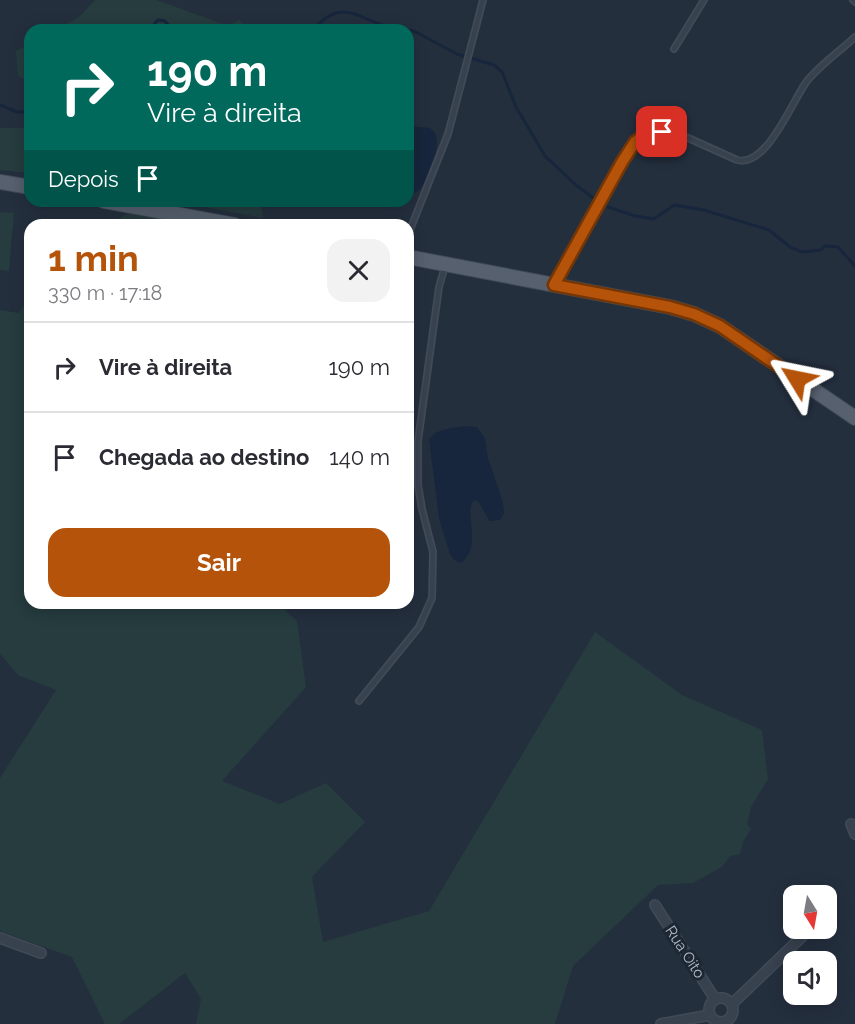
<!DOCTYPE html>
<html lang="pt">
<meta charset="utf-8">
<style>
:root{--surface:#fff;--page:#f2f2f3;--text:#2b2b33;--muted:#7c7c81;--line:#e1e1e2;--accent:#b45309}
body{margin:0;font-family:Raleway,sans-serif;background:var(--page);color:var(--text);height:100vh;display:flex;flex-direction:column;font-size:22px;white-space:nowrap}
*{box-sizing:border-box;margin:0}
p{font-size:20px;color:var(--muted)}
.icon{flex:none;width:33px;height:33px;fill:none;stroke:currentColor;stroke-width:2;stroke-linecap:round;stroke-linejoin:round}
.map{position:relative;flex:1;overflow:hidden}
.drawer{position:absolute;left:24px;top:219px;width:390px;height:390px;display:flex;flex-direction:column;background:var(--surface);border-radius:18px;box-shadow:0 3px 15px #0003}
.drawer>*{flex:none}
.guide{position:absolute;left:24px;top:24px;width:390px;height:183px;border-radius:18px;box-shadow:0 3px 15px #0003;background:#00695c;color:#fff;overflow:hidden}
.needle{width:39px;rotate:169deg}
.buttons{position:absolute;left:783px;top:885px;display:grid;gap:12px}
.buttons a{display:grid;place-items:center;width:54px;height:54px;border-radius:12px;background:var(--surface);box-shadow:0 3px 15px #0003;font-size:30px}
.pin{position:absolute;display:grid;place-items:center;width:51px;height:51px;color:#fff;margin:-26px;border-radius:12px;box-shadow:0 3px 9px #0006}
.me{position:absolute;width:66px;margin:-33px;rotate:305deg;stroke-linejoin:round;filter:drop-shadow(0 0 4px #0008)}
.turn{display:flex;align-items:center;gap:21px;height:126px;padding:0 24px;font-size:27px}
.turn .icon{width:78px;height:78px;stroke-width:2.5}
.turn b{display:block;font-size:42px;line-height:51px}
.then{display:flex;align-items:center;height:57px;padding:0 24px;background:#0003;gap:12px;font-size:22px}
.round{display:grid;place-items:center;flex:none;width:63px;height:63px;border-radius:18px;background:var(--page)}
.overview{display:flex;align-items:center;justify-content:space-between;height:102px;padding:0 24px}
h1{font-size:36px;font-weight:700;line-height:45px;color:var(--accent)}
.action{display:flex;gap:12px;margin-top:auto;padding:12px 24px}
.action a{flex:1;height:69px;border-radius:18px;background:var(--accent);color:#fff;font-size:24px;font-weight:700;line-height:69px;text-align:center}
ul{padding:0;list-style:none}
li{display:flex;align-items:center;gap:18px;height:90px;padding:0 24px;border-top:2px solid var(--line)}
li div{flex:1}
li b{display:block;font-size:22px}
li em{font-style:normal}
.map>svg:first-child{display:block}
</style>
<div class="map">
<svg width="855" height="1024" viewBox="0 0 855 1024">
<rect width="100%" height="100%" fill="#242f3e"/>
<g fill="#263c3f">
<path d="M95 0H157L228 26 239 20 250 30H55L78 18Z"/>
<path d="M30 44V82L18 76 16 51Z"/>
<path d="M0 128H30V171L28 173 0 170Z"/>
<path d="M173 201H261L263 218Z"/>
<path d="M0 212 14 213 9 271 0 270Z"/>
<path d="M130 212 195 225H108Z"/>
<path d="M30 299V603H277L297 621 306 687 222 781 280 804 326 783 365 822 312 877 323 942 429 911 595 632 682 695 762 730 768 779 751 807 747 824 751 829 744 840 740 854 730 856 722 867 693 883 658 885 573 966 555 1024H196L201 999 185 973 119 1024H105L72 957 0 931V778L56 690 18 675 0 654V310L18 313Z"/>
</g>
<g fill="#17263c">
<path d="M408 126 430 128C433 131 435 132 436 136 440 148 429 179 421 188 418 192 413 194 408 194Z"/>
<path d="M466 426 477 427 485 438 488 458 503 502 504 513 500 520 490 521C485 515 482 505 476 500L473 501C464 517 483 546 461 563L454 560 450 554 439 519 429 439C438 428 452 428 466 426Z"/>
</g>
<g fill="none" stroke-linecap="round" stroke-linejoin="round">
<g stroke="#17263c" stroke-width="3">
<path d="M149 30 158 20 165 21 172 30"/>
<path d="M313 30C339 1 351 13 382 25 389 28 398 29 405 30"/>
<path d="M408 30 414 31 457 54 494 65 502 72 516 107 545 156 577 186 596 200"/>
<path d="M0 105 17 112H30"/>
<path d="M608 207 635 216 654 219 674 205 704 210 769 230 790 247 802 252 821 250 825 246 838 247 855 266"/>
</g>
<g stroke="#414a57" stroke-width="8">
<g id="lane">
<path d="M853 0 855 2"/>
<path d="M674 49 704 0"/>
<path d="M408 235 448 134 483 0"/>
<path d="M555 282 622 163 635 142 644 135 662 132 672 133 686 137 737 160C767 168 792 101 807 81 820 65 840 51 855 37"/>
<path d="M359 701 419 627 432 598 433 552 422 509 418 485V441L439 287 445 266"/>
</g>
</g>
<g stroke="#414a57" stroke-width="12">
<g id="street">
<path d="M851 824 855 834"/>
<path d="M655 905 715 999"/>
<path d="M0 938 41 953"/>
<circle cx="721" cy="1010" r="12"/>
<path d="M732 1004 811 928"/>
<path d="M661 1024 710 1015"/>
</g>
</g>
<g stroke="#414a57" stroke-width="16">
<g id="primary">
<path d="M0 182 30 187"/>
<path d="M104 201 235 225"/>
<path d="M408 257 670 307 694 314 720 326 855 418"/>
</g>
</g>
<use href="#lane" stroke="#38414e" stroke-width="4.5"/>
<use href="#street" stroke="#38414e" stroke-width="9"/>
<use href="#primary" stroke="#56606e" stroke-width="14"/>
</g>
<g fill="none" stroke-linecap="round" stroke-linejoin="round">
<g stroke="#753606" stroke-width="15">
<path id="route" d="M662 132 644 135 635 142 622 162 554 285 670 307 694 314 720 326 797 379"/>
</g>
<use href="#route" stroke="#b45309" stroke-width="10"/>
</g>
<g text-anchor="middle" stroke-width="6" stroke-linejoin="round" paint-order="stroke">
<g font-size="15" fill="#b4bcc9" stroke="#1d2633">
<text transform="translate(685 952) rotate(57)" y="5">Rua Oito</text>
</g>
</g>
</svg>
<div class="buttons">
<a><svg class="needle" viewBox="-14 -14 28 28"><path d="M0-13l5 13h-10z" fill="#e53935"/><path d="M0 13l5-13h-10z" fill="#7c7c81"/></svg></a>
<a><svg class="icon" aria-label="sound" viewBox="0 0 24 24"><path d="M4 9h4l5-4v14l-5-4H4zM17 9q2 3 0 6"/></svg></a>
</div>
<div class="pin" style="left:662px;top:132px;background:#d93025"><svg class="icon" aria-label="arrive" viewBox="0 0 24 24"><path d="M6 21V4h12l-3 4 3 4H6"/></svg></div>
<svg class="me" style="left:797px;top:379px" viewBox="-20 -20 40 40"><path d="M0-17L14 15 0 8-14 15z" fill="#b45309" stroke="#fff" stroke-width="4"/></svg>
<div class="guide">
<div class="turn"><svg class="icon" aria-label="right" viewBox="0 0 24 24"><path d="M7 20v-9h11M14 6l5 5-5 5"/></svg><div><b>190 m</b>Vire à direita</div></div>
<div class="then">Depois<svg class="icon" aria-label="arrive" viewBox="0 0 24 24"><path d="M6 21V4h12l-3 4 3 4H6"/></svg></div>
</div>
<section class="drawer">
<div class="overview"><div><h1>1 min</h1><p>330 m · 17:18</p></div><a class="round"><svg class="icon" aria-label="close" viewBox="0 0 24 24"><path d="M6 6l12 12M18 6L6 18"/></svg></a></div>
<ul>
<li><svg class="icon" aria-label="right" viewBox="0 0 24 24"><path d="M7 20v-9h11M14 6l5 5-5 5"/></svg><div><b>Vire à direita</b></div><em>190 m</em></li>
<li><svg class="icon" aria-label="arrive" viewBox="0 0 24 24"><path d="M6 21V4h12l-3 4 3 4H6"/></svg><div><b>Chegada ao destino</b></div><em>140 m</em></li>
</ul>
<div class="action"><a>Sair</a></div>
</section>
</div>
